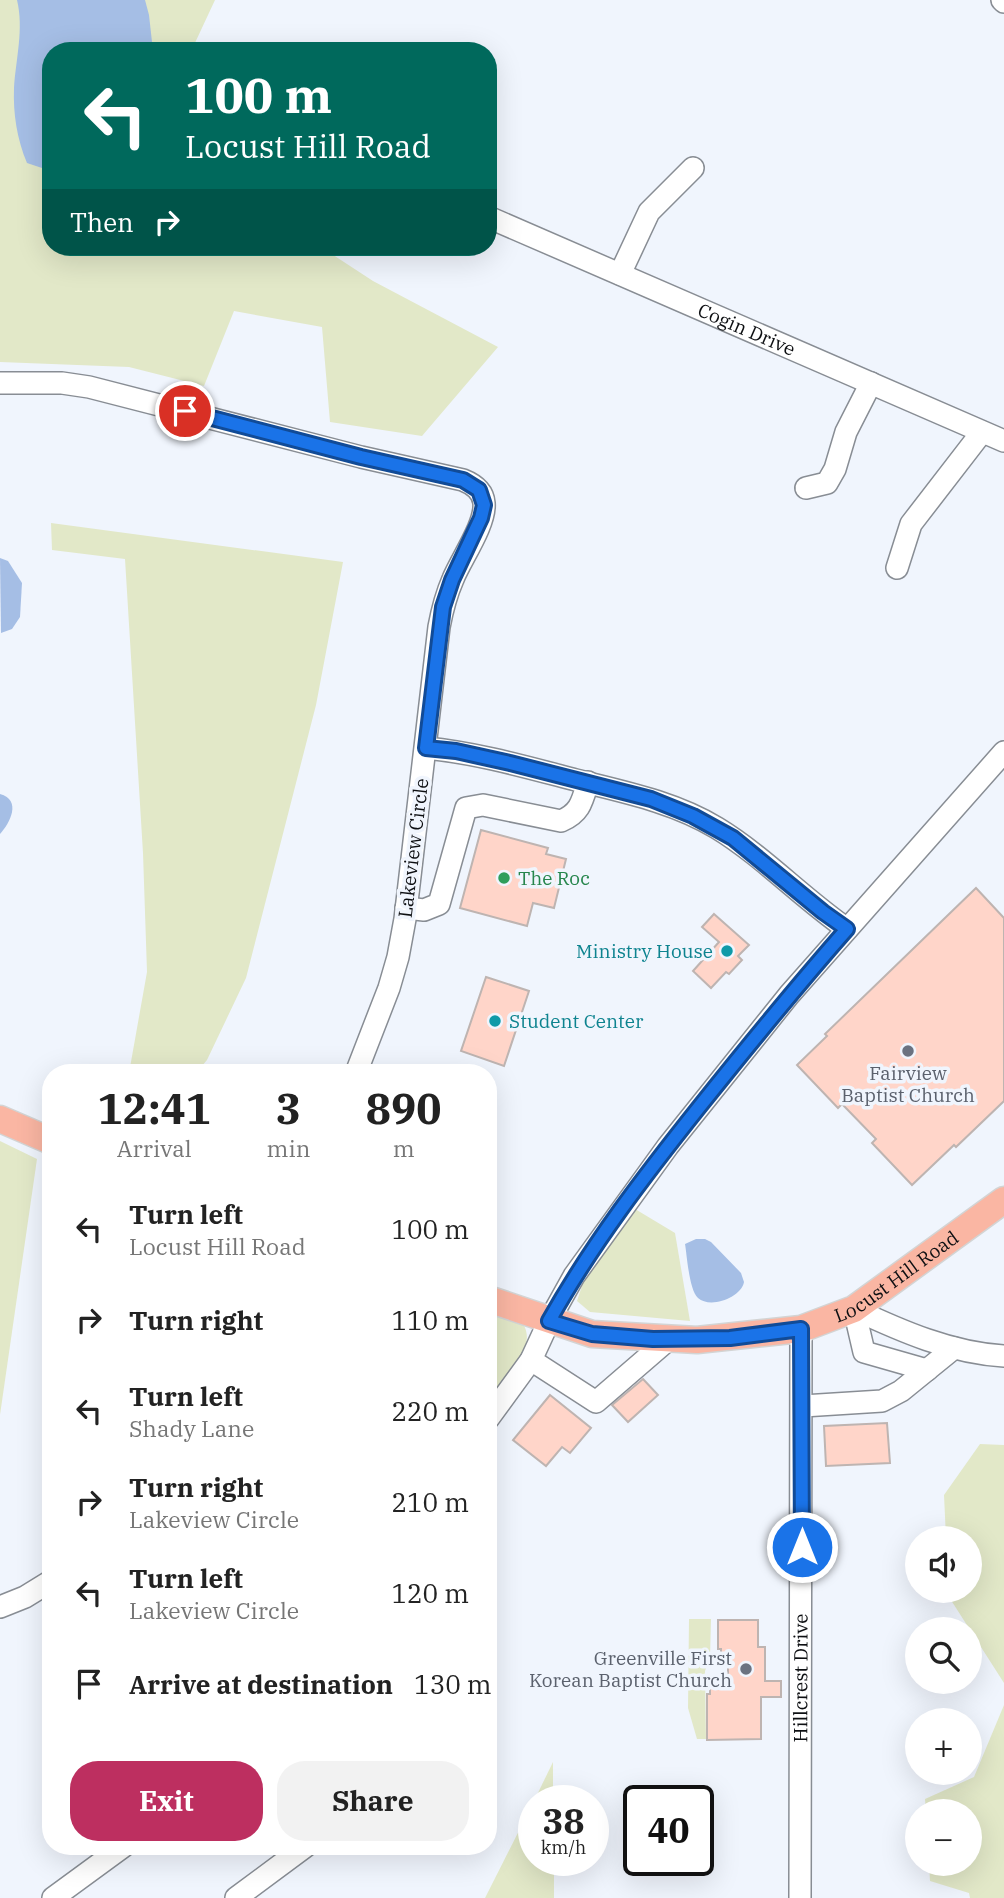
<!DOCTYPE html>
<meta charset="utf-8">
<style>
:root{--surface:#fff;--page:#f2f2f2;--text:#222;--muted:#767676;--accent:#bd2f60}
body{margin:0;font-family:"IBM Plex Serif",serif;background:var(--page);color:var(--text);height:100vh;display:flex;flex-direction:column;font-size:26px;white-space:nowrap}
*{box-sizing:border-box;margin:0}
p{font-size:23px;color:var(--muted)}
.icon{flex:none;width:38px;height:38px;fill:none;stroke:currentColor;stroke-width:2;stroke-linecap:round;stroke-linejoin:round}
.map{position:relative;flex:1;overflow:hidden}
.panel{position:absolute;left:42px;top:1064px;width:455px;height:791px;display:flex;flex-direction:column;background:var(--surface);border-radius:28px;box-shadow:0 7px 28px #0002}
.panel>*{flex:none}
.guide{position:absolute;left:42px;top:42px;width:455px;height:214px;border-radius:28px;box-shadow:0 7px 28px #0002;background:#00695c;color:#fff;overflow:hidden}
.fabs{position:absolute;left:905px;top:1526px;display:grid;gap:14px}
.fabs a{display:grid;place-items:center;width:77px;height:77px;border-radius:50%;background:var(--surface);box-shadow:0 7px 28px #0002;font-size:35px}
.speed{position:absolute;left:518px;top:1785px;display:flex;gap:14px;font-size:35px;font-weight:700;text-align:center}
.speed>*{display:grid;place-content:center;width:91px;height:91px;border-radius:50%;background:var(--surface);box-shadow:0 7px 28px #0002;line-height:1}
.speed small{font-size:18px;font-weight:400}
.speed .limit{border:4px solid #111;border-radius:10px;background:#fff;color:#111}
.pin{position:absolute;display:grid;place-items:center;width:60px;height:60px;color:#fff;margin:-30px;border:4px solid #fff;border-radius:50%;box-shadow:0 2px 7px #0007}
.me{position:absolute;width:77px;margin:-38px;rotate:0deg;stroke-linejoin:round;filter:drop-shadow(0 0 5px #0008)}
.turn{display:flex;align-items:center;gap:24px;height:147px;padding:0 28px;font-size:32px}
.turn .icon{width:91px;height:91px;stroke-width:2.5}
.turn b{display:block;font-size:49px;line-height:60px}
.then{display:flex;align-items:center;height:66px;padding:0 28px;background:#0003;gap:14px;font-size:26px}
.eta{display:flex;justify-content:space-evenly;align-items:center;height:119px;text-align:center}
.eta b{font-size:42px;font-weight:700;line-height:49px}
.primary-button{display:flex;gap:14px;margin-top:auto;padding:14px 28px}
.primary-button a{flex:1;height:80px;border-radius:28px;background:var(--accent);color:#fff;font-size:28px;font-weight:700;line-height:80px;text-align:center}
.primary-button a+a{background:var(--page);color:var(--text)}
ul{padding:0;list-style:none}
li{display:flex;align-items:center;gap:21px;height:91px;padding:0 28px}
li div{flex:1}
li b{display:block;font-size:26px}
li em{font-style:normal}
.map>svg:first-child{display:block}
</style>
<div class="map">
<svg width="1004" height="1898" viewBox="0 0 1004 1898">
<rect width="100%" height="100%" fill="#f0f5fd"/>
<g fill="#e2e8c8">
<path d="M0 0H215L194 45 200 51H51V247H321L373 281 498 347 422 436 330 422 322 327 234 311 204 386 129 367 0 362Z"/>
<path d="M51 523 343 562 316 705 246 978 207 1060 196 1073H129L147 972 143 853 125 559 52 550Z"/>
<path d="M0 1141 37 1159 0 1415Z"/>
<path d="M635 1209 675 1233 690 1321 590 1312 577 1301 587 1271Z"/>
<path d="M488 1308C497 1311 512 1313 519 1319 544 1343 503 1384 488 1404Z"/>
<path d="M980 1444 1004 1445V1683L949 1597V1591H970V1538H946L944 1495Z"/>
<path d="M689 1619H711L710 1658 705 1671 706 1739H697L688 1708Z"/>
<path d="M1004 1705V1898H970L969 1893 930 1881 929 1864H970V1811H926L925 1799 974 1777Z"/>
<path d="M553 1762V1801H534Z"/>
<path d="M534 1801V1860H554V1898H485Z"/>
</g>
<g fill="#a5bee5">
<path d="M17 0H145L149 15 153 51H51V166L42 168 27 163C17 139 13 114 14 88 16 58 24 29 17 0Z"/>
<path d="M0 558 8 561 22 583 20 617 12 629 1 633Z"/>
<path d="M0 794C22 800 10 823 0 834Z"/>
<path d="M696 1239H705L711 1242 741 1273 744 1282C741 1298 710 1309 698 1298 689 1290 687 1255 685 1244Z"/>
</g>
<g fill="#ffd5c9" stroke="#beb4b1" stroke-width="2">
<path d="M481 830 548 848 546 854 566 859 554 908 533 903 527 926 460 908Z"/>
<path d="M976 888 1004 918V1101L956 1147 954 1145 912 1185 872 1143 876 1139 842 1104 838 1108 797 1065 827 1036 825 1034Z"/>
<path d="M714 914 749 945 738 956 742 960 729 974 726 972 711 988 693 971 719 942 702 927Z"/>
<path d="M486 977 529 991 504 1066 461 1051Z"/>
<path d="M643 1379 658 1395 628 1422 612 1405Z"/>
<path d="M550 1395 591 1428 570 1453 562 1447 546 1466 513 1440Z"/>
<path d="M887 1423 890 1463 826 1466 824 1426Z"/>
<path d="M718 1620H758V1647H765V1681H781V1697H761V1739L707 1740V1694H710V1680L728 1681V1658H721V1649H718Z"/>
</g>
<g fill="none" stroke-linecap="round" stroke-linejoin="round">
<g stroke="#888d94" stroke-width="24">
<g id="minor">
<path d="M1002 0 1004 2"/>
<path id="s1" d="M488 217 1004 441"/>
<path d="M620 274 649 212 693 168"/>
<path d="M0 383H62L89 387 361 457 463 480C473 484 483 491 484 503 486 524 461 559 453 579 446 595 442 611 439 627L405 919 398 957 389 988 356 1073"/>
<path d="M806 488 827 483 835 469 846 432 871 383"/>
<path d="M897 568 911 524 982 432"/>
<path d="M426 748C477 753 526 767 576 780 624 792 674 802 717 828 763 856 802 898 847 929"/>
<path d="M406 908 424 910 439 904 466 808 483 805 561 821C580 813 582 802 588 782"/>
<path d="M854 1309C901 1331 951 1353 1004 1356"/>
<path d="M854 1309 864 1352 927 1370"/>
<path d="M531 1360 596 1402 669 1339"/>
<path d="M803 1406 882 1401 901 1391 954 1348"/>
<path d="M488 1419 531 1360 549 1321 574 1276 668 1146 789 995 1004 752"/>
<path d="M0 1607 25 1597 51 1581"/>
<path d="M53 1898 124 1846"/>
<path d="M236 1898 306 1846"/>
<path id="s2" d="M800 1898 801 1329"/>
</g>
</g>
<g stroke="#d3d4d4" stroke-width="29">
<g id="major">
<path d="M0 1119 51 1141"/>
<path id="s3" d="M488 1299 592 1334 697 1340 801 1329 854 1309 1004 1200"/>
</g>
</g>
<use href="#minor" stroke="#fff" stroke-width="21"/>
<use href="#major" stroke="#fab6a3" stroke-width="26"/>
</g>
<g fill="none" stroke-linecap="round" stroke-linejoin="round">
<g stroke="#114b97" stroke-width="18">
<path id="route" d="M185 411 361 457 463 480 479 490 484 505 481 518 452 580 443 607 426 748 456 751 510 763 651 799 693 816 733 838 823 912 847 929C796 987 748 1046 700 1106 645 1175 592 1244 549 1321L592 1334 653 1339 730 1338 801 1329 802 1547"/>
</g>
<use href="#route" stroke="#1a73e8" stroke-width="12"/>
</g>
<circle fill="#2e9e5b" stroke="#f0f5fd" stroke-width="2.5" cx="504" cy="878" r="7"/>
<g fill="#0f9aa8" stroke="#f0f5fd" stroke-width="2.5">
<circle cx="727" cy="951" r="7"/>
<circle cx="495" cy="1021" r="7"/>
</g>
<g fill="#6b7280" stroke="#f0f5fd" stroke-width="2.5">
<circle cx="908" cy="1051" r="7"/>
<circle cx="746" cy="1669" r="7"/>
</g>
<g text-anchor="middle" stroke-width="7" stroke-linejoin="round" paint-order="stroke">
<g font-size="19" fill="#0d0f12" stroke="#f0f5fd">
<text dy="7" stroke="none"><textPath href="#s1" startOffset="282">Cogin Drive</textPath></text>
<text transform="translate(413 848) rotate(-83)" y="7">Lakeview Circle</text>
<text dy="7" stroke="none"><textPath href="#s3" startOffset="429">Locust Hill Road</textPath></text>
<text dy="7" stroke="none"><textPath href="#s2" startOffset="220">Hillcrest Drive</textPath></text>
</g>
<g font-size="19" fill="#27864d" stroke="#f0f5fd" text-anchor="start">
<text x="518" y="885">The Roc</text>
</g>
<g font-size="19" fill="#0d838f" stroke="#f0f5fd" text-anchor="end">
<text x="713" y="958">Ministry House</text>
<text x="509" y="1028" text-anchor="start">Student Center</text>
</g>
<g font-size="19" fill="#5b616d" stroke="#f0f5fd">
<text x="908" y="1080">Fairview<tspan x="908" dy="22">Baptist Church</tspan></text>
<text x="732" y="1665" text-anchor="end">Greenville First<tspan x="732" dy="22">Korean Baptist Church</tspan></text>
</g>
</g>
</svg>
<div class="fabs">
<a><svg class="icon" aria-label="sound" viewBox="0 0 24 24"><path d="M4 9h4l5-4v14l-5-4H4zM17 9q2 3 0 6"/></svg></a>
<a><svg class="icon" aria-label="search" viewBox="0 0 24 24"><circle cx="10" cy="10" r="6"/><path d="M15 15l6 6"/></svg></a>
<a>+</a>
<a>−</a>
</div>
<div class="speed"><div>38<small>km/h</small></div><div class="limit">40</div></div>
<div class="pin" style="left:185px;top:411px;background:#d93025"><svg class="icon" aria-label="arrive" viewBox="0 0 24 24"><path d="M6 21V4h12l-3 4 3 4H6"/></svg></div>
<svg class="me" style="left:802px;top:1547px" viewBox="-20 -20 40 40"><circle r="17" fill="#1a73e8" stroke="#fff" stroke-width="3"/><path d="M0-11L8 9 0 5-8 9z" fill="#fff"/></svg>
<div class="guide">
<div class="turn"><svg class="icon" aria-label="left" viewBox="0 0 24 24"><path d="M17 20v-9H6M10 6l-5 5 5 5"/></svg><div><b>100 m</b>Locust Hill Road</div></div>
<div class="then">Then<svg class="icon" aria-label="right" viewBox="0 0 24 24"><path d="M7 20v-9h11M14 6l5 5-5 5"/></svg></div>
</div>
<section class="panel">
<div class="eta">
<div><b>12:41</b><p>Arrival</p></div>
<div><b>3</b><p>min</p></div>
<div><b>890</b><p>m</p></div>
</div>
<ul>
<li><svg class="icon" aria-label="left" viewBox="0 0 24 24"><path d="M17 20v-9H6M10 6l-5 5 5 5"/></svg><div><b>Turn left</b><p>Locust Hill Road</p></div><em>100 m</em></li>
<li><svg class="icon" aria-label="right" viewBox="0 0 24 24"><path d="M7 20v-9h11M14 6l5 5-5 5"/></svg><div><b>Turn right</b></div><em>110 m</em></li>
<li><svg class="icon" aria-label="left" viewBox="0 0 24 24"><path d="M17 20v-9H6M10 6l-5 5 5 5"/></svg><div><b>Turn left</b><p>Shady Lane</p></div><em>220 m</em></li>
<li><svg class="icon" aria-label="right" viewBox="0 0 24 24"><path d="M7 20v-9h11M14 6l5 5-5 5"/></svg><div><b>Turn right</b><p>Lakeview Circle</p></div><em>210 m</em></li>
<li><svg class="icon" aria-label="left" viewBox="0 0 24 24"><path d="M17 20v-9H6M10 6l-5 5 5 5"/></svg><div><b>Turn left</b><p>Lakeview Circle</p></div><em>120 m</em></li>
<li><svg class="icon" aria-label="arrive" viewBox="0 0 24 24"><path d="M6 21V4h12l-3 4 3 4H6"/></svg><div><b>Arrive at destination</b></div><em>130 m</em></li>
</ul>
<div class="primary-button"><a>Exit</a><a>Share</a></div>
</section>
</div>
